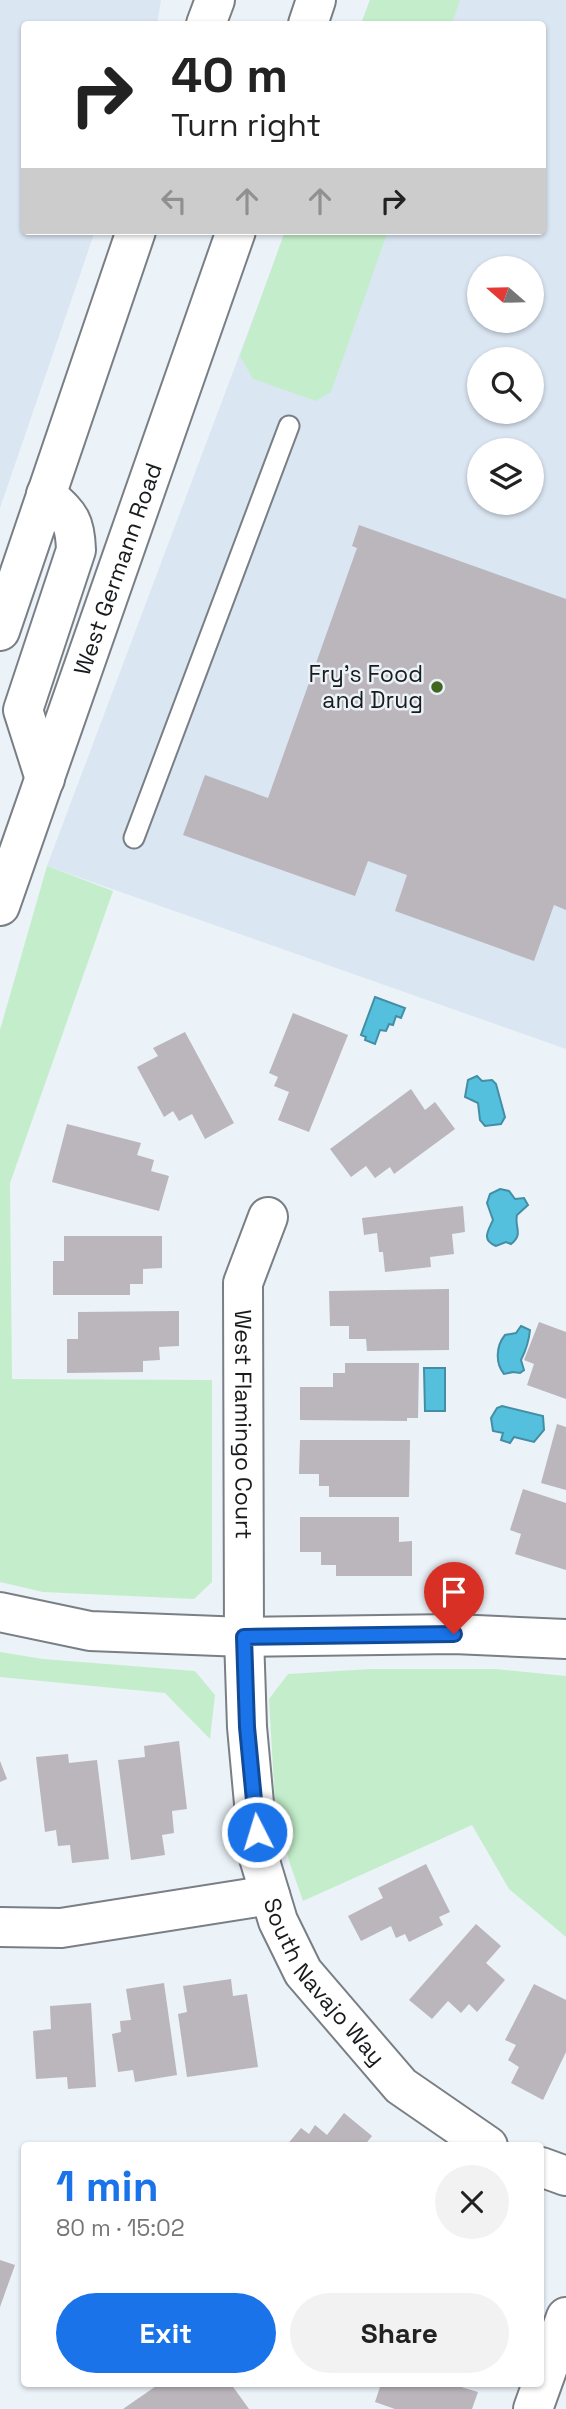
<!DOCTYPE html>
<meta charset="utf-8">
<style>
:root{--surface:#fff;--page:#f2f2f2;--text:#222;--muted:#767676;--accent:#1a73e8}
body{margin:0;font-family:"Space Grotesk",sans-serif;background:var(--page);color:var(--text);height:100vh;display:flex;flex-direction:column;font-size:26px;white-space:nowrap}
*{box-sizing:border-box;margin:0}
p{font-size:23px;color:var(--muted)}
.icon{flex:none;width:38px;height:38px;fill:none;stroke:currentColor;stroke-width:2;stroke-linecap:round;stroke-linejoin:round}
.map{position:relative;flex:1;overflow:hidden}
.details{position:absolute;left:21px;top:2142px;width:523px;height:245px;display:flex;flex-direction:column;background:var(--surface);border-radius:7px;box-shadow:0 2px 5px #0004}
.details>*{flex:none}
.hud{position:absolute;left:21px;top:21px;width:525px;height:214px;border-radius:7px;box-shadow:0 2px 5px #0004;background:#fff;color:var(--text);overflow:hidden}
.needle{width:46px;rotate:290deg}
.tools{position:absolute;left:467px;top:256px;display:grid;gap:14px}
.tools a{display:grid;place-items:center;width:77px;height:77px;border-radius:50%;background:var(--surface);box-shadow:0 2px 5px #0004;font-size:35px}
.pin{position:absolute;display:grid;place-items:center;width:60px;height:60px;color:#fff;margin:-72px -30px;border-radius:50% 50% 50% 0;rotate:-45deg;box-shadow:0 0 7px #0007}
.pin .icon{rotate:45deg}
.me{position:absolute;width:77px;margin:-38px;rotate:355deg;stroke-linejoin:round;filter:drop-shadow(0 0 5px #0008)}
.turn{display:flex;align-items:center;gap:24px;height:147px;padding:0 35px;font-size:32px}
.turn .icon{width:91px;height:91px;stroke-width:2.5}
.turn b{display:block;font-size:49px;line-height:60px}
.lanes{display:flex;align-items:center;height:66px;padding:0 35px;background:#0003;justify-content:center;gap:35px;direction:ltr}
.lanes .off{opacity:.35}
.round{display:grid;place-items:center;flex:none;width:74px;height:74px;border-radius:37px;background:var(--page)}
.summary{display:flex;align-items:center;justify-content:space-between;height:119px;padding:0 35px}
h1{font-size:42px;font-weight:700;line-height:52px;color:var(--accent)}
.button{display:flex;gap:14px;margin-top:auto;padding:14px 35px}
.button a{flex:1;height:80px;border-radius:42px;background:var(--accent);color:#fff;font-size:28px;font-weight:700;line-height:80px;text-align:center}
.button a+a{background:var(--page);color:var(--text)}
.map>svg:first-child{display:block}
</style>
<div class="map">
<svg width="566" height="2409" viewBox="0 0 566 2409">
<rect width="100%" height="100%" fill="#ebf2f8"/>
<g fill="#dae6f2" fill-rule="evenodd">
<path d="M0 0H161L157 24H24V231H95L0 508Z"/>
<path d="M370 0H566V1049L47 866 286 231H542V24H361ZM480 268H532V320H480ZM480 359H532V411H480ZM480 450H532V502H480Z"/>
</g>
<g fill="#c4eecb">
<path d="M370 0H460L452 24H361Z"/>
<path d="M285 231H388L331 392 316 401 253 379 240 356Z"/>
<path d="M47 866 113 891 10 1183 12 1379 212 1380V1582L194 1599 43 1592 0 1582V1030Z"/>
<path d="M0 1652 43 1659 195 1671 215 1695 210 1739 165 1693 0 1677Z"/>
<path d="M371 1669H495L566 1676V1937L509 1889 472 1825 303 1901 289 1861 275 1802 269 1699 288 1674Z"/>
</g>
<g fill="#55c0de" stroke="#438ea4" stroke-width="2">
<path d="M375 997 405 1008 401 1018 396 1016 393 1025 389 1024 386 1031 380 1030 375 1044 365 1040 366 1037 361 1035Z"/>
<path d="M477 1076 482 1081 492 1080 496 1084 505 1117 501 1124 485 1126 480 1120 478 1103 465 1097 468 1080Z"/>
<path d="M500 1189 509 1191 515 1199 524 1198 528 1205 517 1215C514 1227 524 1234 511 1244L506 1242 496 1246C481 1240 488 1231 493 1220L487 1203 490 1194Z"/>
<path d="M521 1326 530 1330C529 1341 526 1350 521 1360L524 1370 520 1373 513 1372 504 1374C495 1363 496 1346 505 1335L516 1333Z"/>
<path d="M424 1368H445V1411H425Z"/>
<path d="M502 1406 543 1416 544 1430 534 1442 514 1437 510 1443 501 1440 503 1433 493 1431 491 1418 497 1408Z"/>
</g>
<g fill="#bbb5bc">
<path d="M359 525 566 599V910L554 905 534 961 395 911 407 875 368 861 355 896 183 835 205 775 268 798 357 548 352 546Z"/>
<path d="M293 1013 348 1035 309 1132 278 1120 289 1092 274 1086 278 1077 269 1073Z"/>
<path d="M185 1032 234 1123 205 1139 192 1114 179 1121 173 1111 164 1117 137 1067 158 1056 153 1048Z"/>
<path d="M411 1089 425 1110 435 1102 455 1129 394 1174 390 1167 375 1178 366 1166 351 1177 330 1149Z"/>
<path d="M67 1124 141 1143 137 1155 154 1160 151 1171 169 1176 159 1211 52 1182Z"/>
<path d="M463 1206 465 1232 452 1234 454 1254 430 1257 431 1267 385 1272 383 1252H379L377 1233 364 1235 362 1218Z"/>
<path d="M64 1236H162V1268L143 1269V1284H130V1295H53V1261H64Z"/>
<path d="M449 1289V1350L367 1351 366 1339H349V1326H330L329 1291Z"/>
<path d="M179 1311V1346L159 1347 160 1360 143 1361V1372L67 1373V1339H78V1312Z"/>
<path d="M539 1322 566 1332V1399L527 1385 534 1364 524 1360Z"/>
<path d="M345 1363H419L418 1418H407V1421L300 1420V1387H333V1373H345Z"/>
<path d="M557 1424 566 1427V1490L541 1483Z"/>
<path d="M300 1440H410L409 1497H329V1486H319V1474H299Z"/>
<path d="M523 1489 566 1503V1570L515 1554 521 1534 510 1530Z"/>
<path d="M300 1517H399V1542L412 1541V1576H336V1565H321V1552H300Z"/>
<path d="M179 1741 187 1809 172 1811 174 1833 162 1835 165 1855 131 1860 118 1760 145 1757 144 1746Z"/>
<path d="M68 1754 69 1763 97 1760 109 1859 72 1863 70 1845 58 1846 56 1830 45 1832 36 1757Z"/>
<path d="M0 1761 7 1779 0 1782Z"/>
<path d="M426 1864 450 1912 439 1917 443 1925 409 1942 405 1934 396 1938 391 1926 361 1941 348 1916 383 1898 378 1888Z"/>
<path d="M476 1924 501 1946 486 1963 505 1980 477 2012 469 2004 461 2013 448 2001 432 2019 409 2000Z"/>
<path d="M231 1979 233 1996 247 1994 258 2067 187 2077 178 2014 187 2012 183 1986Z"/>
<path d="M164 1983 177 2075 135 2082 133 2070 118 2072 112 2034 121 2032 120 2021 131 2020 126 1989Z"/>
<path d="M534 1984 566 2000V2052L543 2100 511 2083 519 2067 508 2060 516 2045 505 2040Z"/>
<path d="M91 2003 96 2087 68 2089 67 2077 36 2079 33 2031 51 2029 50 2006Z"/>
<path d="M344 2113 372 2136 364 2146H286L301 2128 309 2134 315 2125 327 2135Z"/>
<path d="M0 2260 15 2265 0 2307Z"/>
<path d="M159 2384H231L249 2409H123Z"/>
<path d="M381 2384H463L461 2387 478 2392 472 2409H395L375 2402Z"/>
</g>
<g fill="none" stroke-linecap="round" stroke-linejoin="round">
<g stroke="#797f85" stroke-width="23">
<path id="service" d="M134 838 289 426"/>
</g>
<g stroke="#797f85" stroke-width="42">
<g id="minor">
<path id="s1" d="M268 1217 243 1283 244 1637 247 1727 259 1858 278 1921 303 1972 401 2086 488 2146"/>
<path d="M0 1612 90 1631 244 1637 454 1634 566 1639"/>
<path d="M0 1927 61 1928 270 1895"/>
<path d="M541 2167 566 2176"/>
<path d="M533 2409 566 2317"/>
</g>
</g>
<g stroke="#797f85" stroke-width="42">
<g id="secondary">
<path d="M206 24 215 0"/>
<path d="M308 24 316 0"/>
<path d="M0 631 136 231"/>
<path d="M45 779 23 710 76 550C75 518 68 515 46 494"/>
<path id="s2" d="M0 906 236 231"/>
</g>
</g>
<use href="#service" stroke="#fff" stroke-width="19"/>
<use href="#minor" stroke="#fff" stroke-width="38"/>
<use href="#secondary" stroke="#fff" stroke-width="38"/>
</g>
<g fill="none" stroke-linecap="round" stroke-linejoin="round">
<g stroke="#114b97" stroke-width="18">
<path id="route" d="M257 1832 247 1727 244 1637 454 1634"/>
</g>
<use href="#route" stroke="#1a73e8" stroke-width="12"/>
</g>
<circle fill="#41661f" stroke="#ebf2f8" stroke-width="2.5" cx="437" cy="687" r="7"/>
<g text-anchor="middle" stroke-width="5" stroke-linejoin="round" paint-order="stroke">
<g font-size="23" fill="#181a1c" stroke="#ebf2f8">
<text dy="8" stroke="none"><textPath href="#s2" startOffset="357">West Germann Road</textPath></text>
<text dy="8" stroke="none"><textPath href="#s1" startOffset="212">West Flamingo Court</textPath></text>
<text dy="8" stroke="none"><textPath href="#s1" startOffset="788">South Navajo Way</textPath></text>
</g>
<g font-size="23" fill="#181a1c" stroke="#ebf2f8" text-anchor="end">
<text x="423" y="682">Fry's Food<tspan x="423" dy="26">and Drug</tspan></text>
</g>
</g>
</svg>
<div class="tools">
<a><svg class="needle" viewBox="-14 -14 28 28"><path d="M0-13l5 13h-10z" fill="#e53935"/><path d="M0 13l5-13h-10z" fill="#767676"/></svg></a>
<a><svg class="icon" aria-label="search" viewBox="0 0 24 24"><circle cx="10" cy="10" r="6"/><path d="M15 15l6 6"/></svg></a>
<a><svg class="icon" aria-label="layers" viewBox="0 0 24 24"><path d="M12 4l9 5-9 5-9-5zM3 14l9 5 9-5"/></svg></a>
</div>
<div class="pin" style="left:454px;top:1634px;background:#d93025"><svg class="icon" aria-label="arrive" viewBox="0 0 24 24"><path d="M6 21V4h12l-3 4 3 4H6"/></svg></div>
<svg class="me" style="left:257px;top:1832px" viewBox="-20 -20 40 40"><circle r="17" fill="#1a73e8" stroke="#fff" stroke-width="3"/><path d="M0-11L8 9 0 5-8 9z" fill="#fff"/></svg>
<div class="hud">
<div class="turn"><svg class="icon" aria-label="right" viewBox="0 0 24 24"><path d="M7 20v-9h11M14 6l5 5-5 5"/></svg><div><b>40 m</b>Turn right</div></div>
<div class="lanes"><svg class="icon off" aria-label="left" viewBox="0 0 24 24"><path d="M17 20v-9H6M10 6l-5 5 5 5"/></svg><svg class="icon off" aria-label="ahead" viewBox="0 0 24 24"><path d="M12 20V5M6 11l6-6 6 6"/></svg><svg class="icon off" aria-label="ahead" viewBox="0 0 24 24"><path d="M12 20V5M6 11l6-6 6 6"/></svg><svg class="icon" aria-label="right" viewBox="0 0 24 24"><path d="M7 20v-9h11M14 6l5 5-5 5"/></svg></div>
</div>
<section class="details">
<div class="summary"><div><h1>1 min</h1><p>80 m · 15:02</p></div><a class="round"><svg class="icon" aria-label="close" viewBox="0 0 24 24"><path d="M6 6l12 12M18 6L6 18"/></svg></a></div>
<div class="button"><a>Exit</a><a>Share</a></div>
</section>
</div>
